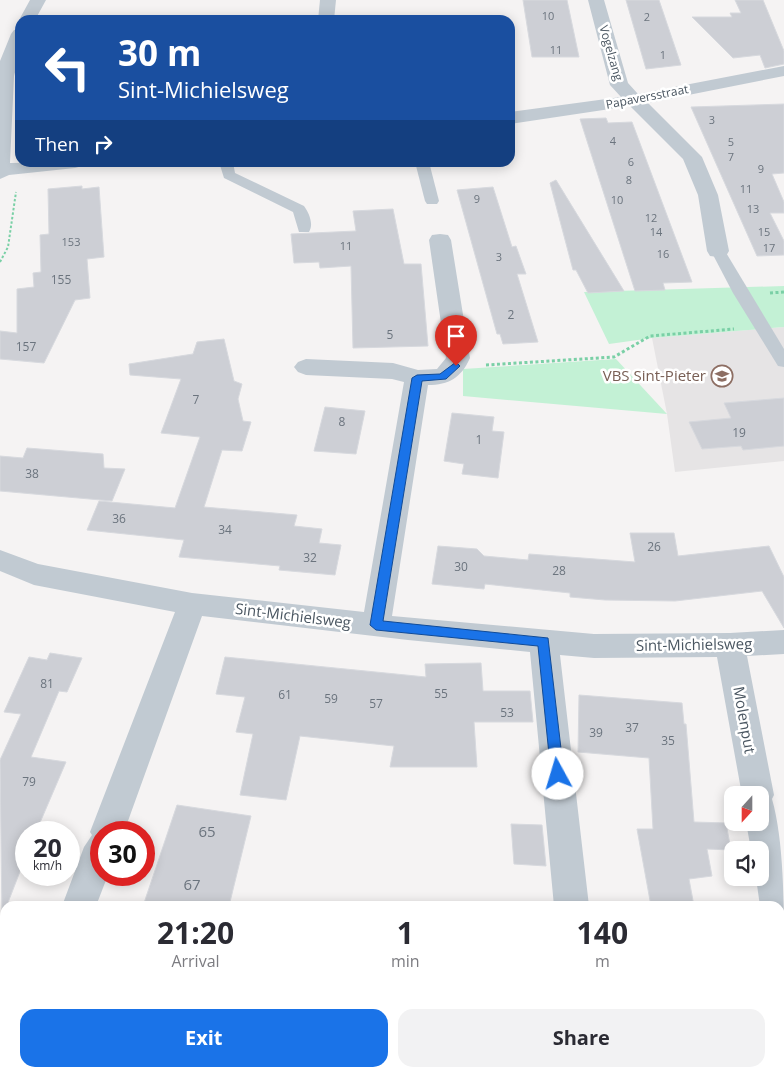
<!DOCTYPE html>
<style>
:root{--surface:#fff;--page:#f2f2f3;--text:#2b2b33;--muted:#7c7c81;--accent:#1a73e8}
body{margin:0;font-family:"Open Sans",sans-serif;background:var(--page);color:var(--text);height:100vh;display:flex;flex-direction:column;font-size:19px;white-space:nowrap}
*{box-sizing:border-box;margin:0}
p{font-size:16px;color:var(--muted)}
.icon{flex:none;width:28px;height:28px;fill:none;stroke:currentColor;stroke-width:2;stroke-linecap:round;stroke-linejoin:round}
.map{position:relative;flex:1;overflow:hidden}
.panel{position:absolute;left:0px;top:901px;width:785px;height:176px;display:flex;flex-direction:column;background:var(--surface);border-radius:15px 15px 0 0;box-shadow:0 2px 12px #0003}
.panel>*{flex:none}
.banner{position:absolute;left:15px;top:15px;width:500px;height:152px;border-radius:15px;box-shadow:0 2px 12px #0003;background:#1a4fa0;color:#fff;overflow:hidden}
.needle{width:32px;rotate:201deg}
.controls{position:absolute;left:724px;top:786px;display:grid;gap:10px}
.controls a{display:grid;place-items:center;width:45px;height:45px;border-radius:10px;background:var(--surface);box-shadow:0 2px 12px #0003;font-size:25px}
.speed{position:absolute;left:15px;top:821px;display:flex;gap:10px;font-size:25px;font-weight:700;text-align:center}
.speed>*{display:grid;place-content:center;width:65px;height:65px;border-radius:50%;background:var(--surface);box-shadow:0 2px 12px #0003;line-height:1}
.speed small{font-size:12px;font-weight:400}
.speed .limit{border:8px solid #d22;background:#fff;color:#111}
.pin{position:absolute;display:grid;place-items:center;width:42px;height:42px;color:#fff;margin:-51px -21px;border-radius:50% 50% 50% 0;rotate:-45deg;box-shadow:0 0 5px #0007}
.pin .icon{rotate:45deg}
.me{position:absolute;width:55px;margin:-28px;rotate:354deg;stroke-linejoin:round;filter:drop-shadow(0 0 4px #0008)}
.turn{display:flex;align-items:center;gap:18px;height:105px;padding:0 20px;font-size:22px}
.turn .icon{width:65px;height:65px;stroke-width:2.5}
.turn b{display:block;font-size:35px;line-height:42px}
.then{display:flex;align-items:center;height:48px;padding:0 20px;background:#0003;gap:10px;font-size:19px}
.eta{display:flex;justify-content:space-evenly;align-items:center;height:85px;text-align:center}
.eta b{font-size:30px;font-weight:700;line-height:35px}
.primary-button{display:flex;gap:10px;margin-top:auto;padding:10px 20px}
.primary-button a{flex:1;height:58px;border-radius:15px;background:var(--accent);color:#fff;font-size:20px;font-weight:700;line-height:58px;text-align:center}
.primary-button a+a{background:var(--page);color:var(--text)}
.map>svg:first-child{display:block}
</style>
<div class="map">
<svg width="784" height="1077" viewBox="0 0 784 1077">
<rect width="100%" height="100%" fill="#f5f3f3"/>
<path fill="#e6e4e5" d="M784 327V461L675 472 667 414 652 338Z"/>
<g fill="#c3f1d5">
<path d="M784 286V327L652 338 609 344 584 292Z"/>
<path d="M616 359 667 414 463 396V369Z"/>
</g>
<g fill="#cdcfd5" stroke="#d7d9de">
<path d="M523 0H567L579 57H532Z"/>
<path d="M626 0H659L681 65 646 69Z"/>
<path d="M735 0H763L784 51V64L765 68 760 55 733 58 692 17H732L730 13H741Z"/>
<path d="M784 104V173L772 174 784 202V213H770L784 241V255L757 256 691 107Z"/>
<path d="M606 118 608 123 632 122 692 282 663 283 665 290 635 291 580 119Z"/>
<path d="M556 180 624 291 588 293 576 270H573L550 183Z"/>
<path d="M82 186V189L99 187 104 257 87 259 90 298 75 300 44 363 0 359V331L17 333V289L34 287 33 273 41 272 40 235 49 234 48 189Z"/>
<path d="M493 187 512 247 516 246 526 274H517L538 342 503 344 500 334H497L457 190Z"/>
<path d="M393 209 404 264H421L428 346 353 348 351 266 320 268 319 262 294 263 291 234 356 231 353 211Z"/>
<path d="M224 339 234 381 242 384 238 399 243 421 251 422 242 451 222 450 204 507 297 515 294 526 322 529 319 543 341 545 335 575 279 570 280 566 179 557 184 540 87 530 99 501 175 508 200 437 161 433 181 379 130 375 129 364 193 354 197 342Z"/>
<path d="M784 398V446L743 450 741 446 702 449 689 422 731 418 724 403Z"/>
<path d="M325 407 365 411 356 454 314 451Z"/>
<path d="M452 413 494 417 492 431 504 432 498 478 462 474 464 464 444 461Z"/>
<path d="M27 448 103 454 104 468 125 469 112 501 0 491V456L23 458Z"/>
<path d="M630 533H674L678 556 769 546 784 577V628L762 591 675 601 605 600 570 597V593L485 584 484 589 432 584 438 546 477 549 484 556 528 560 529 554 635 562Z"/>
<path d="M50 653 82 658 67 692 59 691 31 757 66 762 36 832H26V856L2 918 0 760 21 714 4 712 29 657 47 660Z"/>
<path d="M225 657 426 677 425 664 481 663 483 691H530L533 722H474L477 767H390L394 746 300 736 286 800 240 795 253 734 236 732 245 697 216 694Z"/>
<path d="M579 695 682 703 684 724H686L694 822 726 823 731 850 707 849 712 876 689 879 694 906H651L637 829H653L649 758 578 752Z"/>
<path d="M177 805 251 816 229 906H143Z"/>
<path d="M511 824 542 825 546 866 514 864Z"/>
</g>
<g fill="none" stroke-linecap="round" stroke-linejoin="round">
<path stroke="#7ad0a6" stroke-width="2" stroke-dasharray="2.5 2" stroke-linecap="butt" d="M0 262 8 247 16 192"/>
<g stroke="#7ad0a6" stroke-width="3" stroke-dasharray="3 2.5" stroke-linecap="butt">
<path d="M770 293 784 292"/>
<path d="M486 365 614 357 650 336 734 329"/>
</g>
<path stroke="#7ad0a6" stroke-width="4" stroke-dasharray="4.5 3" stroke-linecap="butt" d="M51 1072V1077"/>
<g fill="#c1cad2" fill-rule="evenodd">
<path d="M219 162H233L235 173 304 206C309 213 314 224 309 232H299L293 212 224 178Z"/>
<path d="M415 162H429L439 201 437 204H427L425 201Z"/>
<path d="M718 247 725 251 784 349V367L778 366 733 293 711 251Z"/>
</g>
<g fill="#c1cad2" fill-rule="evenodd">
<path d="M30 0H46L35 20H20V22L19 20Z"/>
<path d="M320 0H336L334 20H318Z"/>
<path d="M588 0H604L628 83 638 94 784 66V76L648 103 702 157 718 195 729 251 726 256 718 257 710 256 707 251 698 195 683 159 630 106 510 124V112L621 97 610 85Z"/>
<path d="M20 29V53L14 76 10 163 85 162 82 166 75 168 9 175 0 179V61L11 34 14 30Z"/>
<path d="M440 234 448 235 451 240 470 358C461 378 449 385 428 385L392 616 594 634 730 633 784 630V654L747 656 774 795 772 799C784 841 784 905 784 951L780 949V906H760L756 878H760V850H751L746 822H760V795H742L717 657 594 658 560 655 589 906H554L530 652 408 640 202 616 124 832H101V875H108L96 906H62L84 847 92 835 90 832 175 612 34 585 0 571V550L38 564 192 593 364 612 404 382 392 379 306 375 298 372 294 367 298 362 306 359 393 363 418 370 437 369 446 358 429 240 432 235Z"/>
<path d="M784 999V1039L780 1037V1001Z"/>
</g>
</g>
<path fill="#1a73e8" stroke="#114b97" d="M456 362 460 366 446 379 422 381 383 621 548 638 564 774 562 778H553L551 774 538 646 376 630 370 625 412 378 417 375 440 374Z"/>
<defs>
<g id="school-ring" transform="scale(1.125)"><circle r="9.5" fill="#fff" stroke="#8d6e63" stroke-width="1.5"/><path d="M0-5L7-2L0 1L-7-2ZM-4 1L0 2.5L4 1V4Q0 6-4 4Z" fill="#8d6e63"/></g>
</defs>
<g fill-rule="evenodd">
<use href="#school-ring" x="722" y="376"/>
</g>
<g text-anchor="middle" stroke-width="5" stroke-linejoin="round" paint-order="stroke">
<g font-size="11" fill="#6b747e">
<text x="548" y="20">10</text>
<text x="647" y="21">2</text>
<text x="556" y="54">11</text>
<text x="663" y="59">1</text>
<text x="712" y="124">3</text>
<text x="613" y="145">4</text>
<text x="731" y="146">5</text>
<text x="731" y="161">7</text>
<text x="631" y="166">6</text>
<text x="761" y="173">9</text>
<text x="629" y="184">8</text>
<text x="746" y="193">11</text>
<text x="477" y="203">9</text>
<text x="617" y="204">10</text>
<text x="753" y="213">13</text>
<text x="651" y="222">12</text>
<text x="656" y="236">14</text>
<text x="764" y="236">15</text>
<text x="71" y="246">153</text>
<text x="346" y="250">11</text>
<text x="769" y="252">17</text>
<text x="663" y="258">16</text>
<text x="499" y="261">3</text>
</g>
<g font-size="12" fill="#4a5661" stroke="#fff">
<text transform="translate(611 53) rotate(74)" y="4">Vogelzang</text>
<text transform="translate(647 97) rotate(-11)" y="4">Papaversstraat</text>
</g>
<g font-size="12" fill="#6b747e">
<text x="61" y="284">155</text>
<text x="511" y="319">2</text>
<text x="390" y="339">5</text>
<text x="26" y="351">157</text>
<text x="196" y="404">7</text>
<text x="342" y="426">8</text>
<text x="739" y="437">19</text>
<text x="479" y="444">1</text>
<text x="32" y="478">38</text>
<text x="119" y="523">36</text>
<text x="225" y="534">34</text>
<text x="654" y="551">26</text>
<text x="310" y="562">32</text>
<text x="461" y="571">30</text>
<text x="559" y="575">28</text>
<text x="47" y="688">81</text>
<text x="441" y="698">55</text>
<text x="285" y="699">61</text>
<text x="331" y="703">59</text>
<text x="376" y="708">57</text>
<text x="507" y="717">53</text>
<text x="632" y="732">37</text>
<text x="596" y="737">39</text>
<text x="668" y="745">35</text>
<text x="29" y="786">79</text>
</g>
<g font-size="15" fill="#785e54" stroke="#fff" text-anchor="end">
<text x="706" y="381">VBS Sint-Pieter</text>
</g>
<g font-size="15" fill="#4a5661" stroke="#fff">
<text transform="translate(293 616) rotate(7)" y="5">Sint-Michielsweg</text>
<text transform="translate(694 645) rotate(-1)" y="5">Sint-Michielsweg</text>
<text transform="translate(744 720) rotate(80)" y="5">Molenput</text>
</g>
<g font-size="15" fill="#6b747e">
<text x="207" y="837">65</text>
<text x="192" y="890">67</text>
</g>
</g>
</svg>
<div class="controls">
<a><svg class="needle" viewBox="-14 -14 28 28"><path d="M0-13l5 13h-10z" fill="#e53935"/><path d="M0 13l5-13h-10z" fill="#7c7c81"/></svg></a>
<a><svg class="icon" aria-label="sound" viewBox="0 0 24 24"><path d="M4 9h4l5-4v14l-5-4H4zM17 9q2 3 0 6"/></svg></a>
</div>
<div class="speed"><div>20<small>km/h</small></div><div class="limit">30</div></div>
<div class="pin" style="left:456px;top:366px;background:#d93025"><svg class="icon" aria-label="arrive" viewBox="0 0 24 24"><path d="M6 21V4h12l-3 4 3 4H6"/></svg></div>
<svg class="me" style="left:558px;top:774px" viewBox="-20 -20 40 40"><circle r="19" fill="#fff"/><path d="M0-13L10 11 0 6-10 11z" fill="#1a73e8"/></svg>
<div class="banner">
<div class="turn"><svg class="icon" aria-label="left" viewBox="0 0 24 24"><path d="M17 20v-9H6M10 6l-5 5 5 5"/></svg><div><b>30 m</b>Sint-Michielsweg</div></div>
<div class="then">Then<svg class="icon" aria-label="right" viewBox="0 0 24 24"><path d="M7 20v-9h11M14 6l5 5-5 5"/></svg></div>
</div>
<section class="panel">
<div class="eta">
<div><b>21:20</b><p>Arrival</p></div>
<div><b>1</b><p>min</p></div>
<div><b>140</b><p>m</p></div>
</div>
<div class="primary-button"><a>Exit</a><a>Share</a></div>
</section>
</div>
